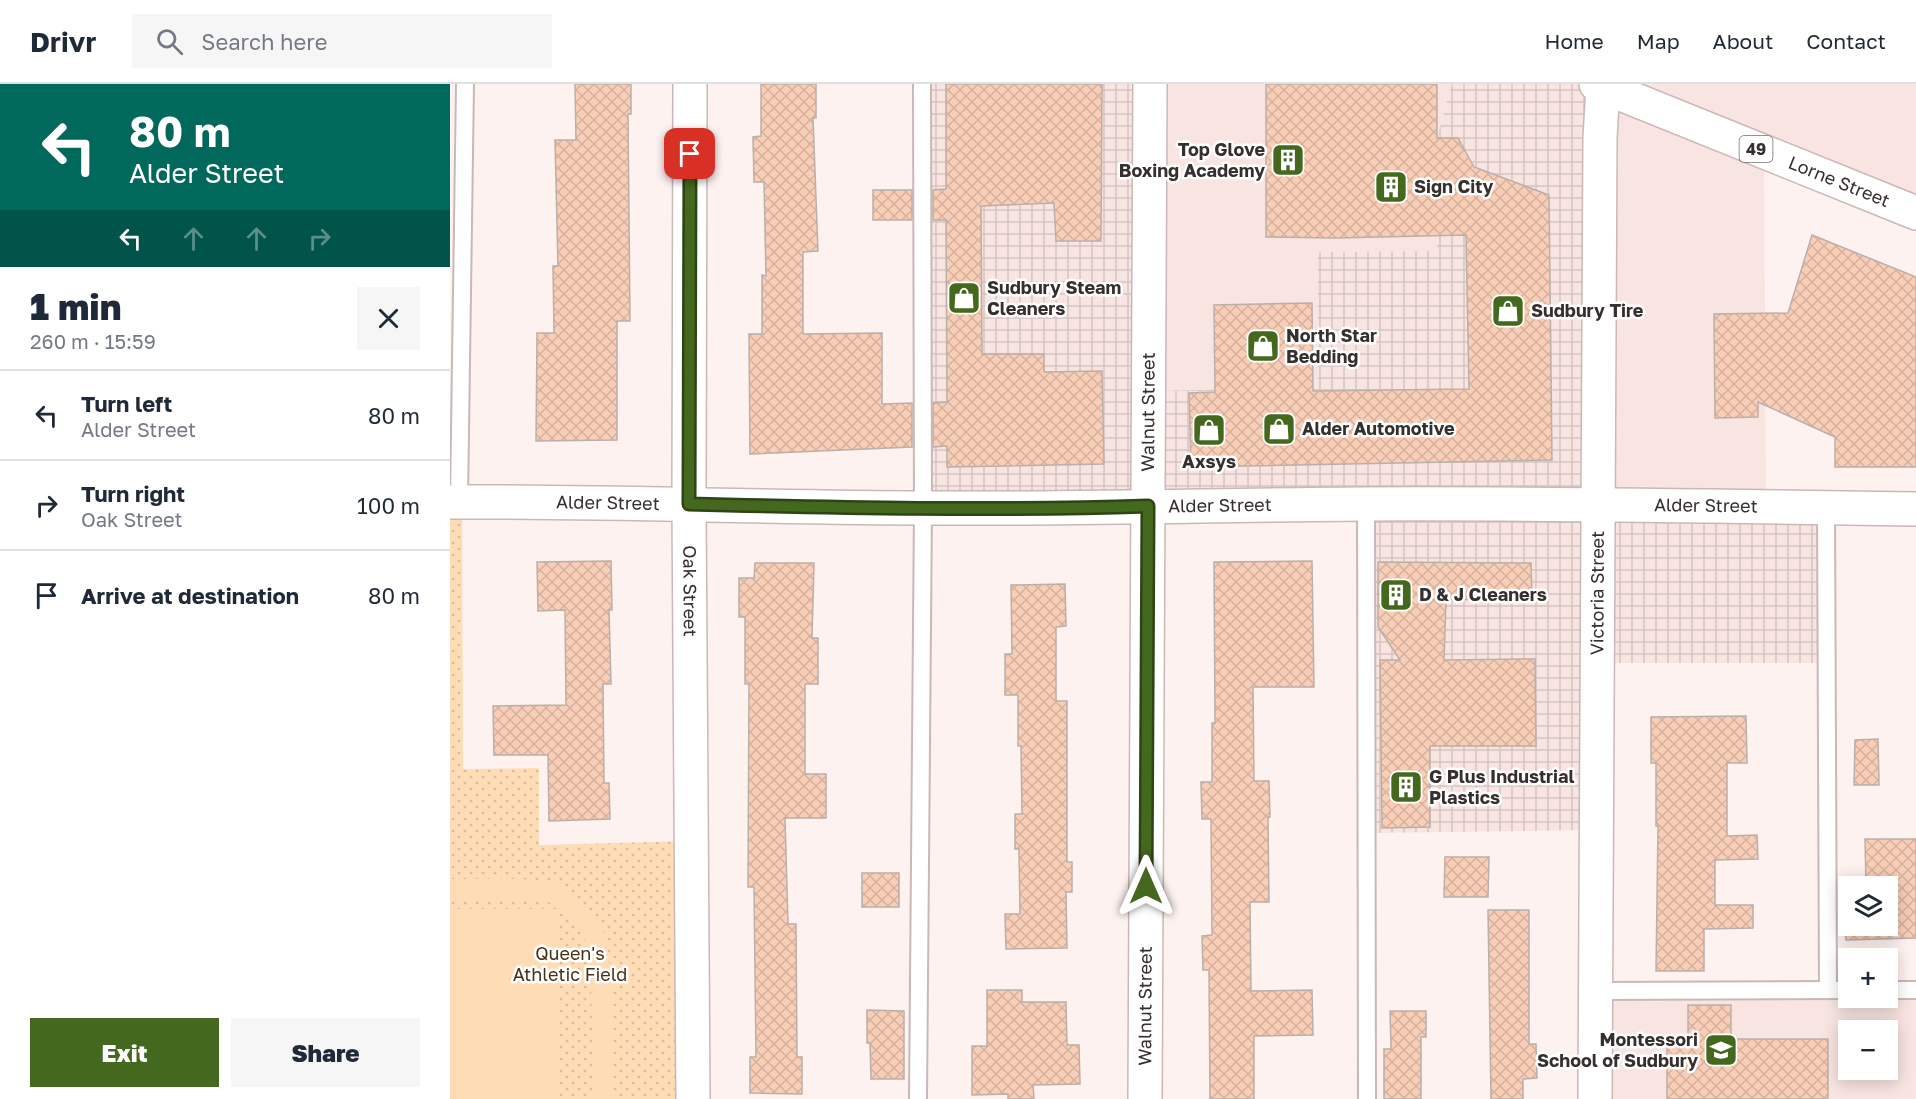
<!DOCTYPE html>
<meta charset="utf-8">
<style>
:root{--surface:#fff;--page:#f6f6f7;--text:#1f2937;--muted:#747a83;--line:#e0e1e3;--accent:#45681f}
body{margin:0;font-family:"Golos Text",sans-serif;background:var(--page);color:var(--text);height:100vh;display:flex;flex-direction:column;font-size:22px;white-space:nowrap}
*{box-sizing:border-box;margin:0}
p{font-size:20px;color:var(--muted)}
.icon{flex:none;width:33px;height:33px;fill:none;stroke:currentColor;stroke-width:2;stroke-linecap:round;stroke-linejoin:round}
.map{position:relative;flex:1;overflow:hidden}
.sheet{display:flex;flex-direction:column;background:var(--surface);width:450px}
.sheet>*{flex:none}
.hud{background:#00695c;color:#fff;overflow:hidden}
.controls{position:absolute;left:1388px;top:792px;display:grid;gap:12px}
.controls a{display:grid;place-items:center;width:60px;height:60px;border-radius:0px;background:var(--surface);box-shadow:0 3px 15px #0003;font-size:30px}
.pin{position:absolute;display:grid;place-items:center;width:51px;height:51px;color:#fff;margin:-26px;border-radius:12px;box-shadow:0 3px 9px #0006}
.me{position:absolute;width:66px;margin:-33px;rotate:0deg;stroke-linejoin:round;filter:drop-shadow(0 0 4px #0008)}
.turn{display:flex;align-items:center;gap:21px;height:126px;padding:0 30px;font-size:27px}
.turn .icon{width:78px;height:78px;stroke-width:2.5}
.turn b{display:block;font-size:42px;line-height:51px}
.lanes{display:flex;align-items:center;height:57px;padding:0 30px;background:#0003;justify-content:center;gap:30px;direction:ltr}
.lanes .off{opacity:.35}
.round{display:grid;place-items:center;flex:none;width:63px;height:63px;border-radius:0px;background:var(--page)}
.summary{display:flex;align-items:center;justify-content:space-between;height:102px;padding:0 30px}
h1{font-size:36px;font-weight:800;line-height:45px}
.cta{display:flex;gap:12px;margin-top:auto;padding:12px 30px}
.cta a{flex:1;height:69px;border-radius:0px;background:var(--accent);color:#fff;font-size:24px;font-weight:800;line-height:69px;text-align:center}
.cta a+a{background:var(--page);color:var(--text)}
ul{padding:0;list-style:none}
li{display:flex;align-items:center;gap:18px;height:90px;padding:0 30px;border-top:2px solid var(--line)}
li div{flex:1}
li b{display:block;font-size:22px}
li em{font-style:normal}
header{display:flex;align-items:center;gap:36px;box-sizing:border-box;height:84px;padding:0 30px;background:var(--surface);border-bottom:2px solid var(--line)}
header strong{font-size:28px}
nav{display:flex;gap:33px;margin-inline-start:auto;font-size:21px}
.search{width:420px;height:54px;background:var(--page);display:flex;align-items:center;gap:15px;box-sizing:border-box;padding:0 21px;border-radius:0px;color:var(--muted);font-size:22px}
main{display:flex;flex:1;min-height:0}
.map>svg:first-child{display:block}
</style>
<header>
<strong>Drivr</strong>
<div class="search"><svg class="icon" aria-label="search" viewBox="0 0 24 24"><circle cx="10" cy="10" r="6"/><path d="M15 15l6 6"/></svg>Search here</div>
<nav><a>Home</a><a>Map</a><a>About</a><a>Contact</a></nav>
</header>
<main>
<section class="sheet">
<div class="hud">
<div class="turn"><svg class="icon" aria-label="left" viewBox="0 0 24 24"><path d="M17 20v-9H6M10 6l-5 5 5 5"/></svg><div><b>80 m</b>Alder Street</div></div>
<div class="lanes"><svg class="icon" aria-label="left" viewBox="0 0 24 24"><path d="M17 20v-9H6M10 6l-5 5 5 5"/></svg><svg class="icon off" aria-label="ahead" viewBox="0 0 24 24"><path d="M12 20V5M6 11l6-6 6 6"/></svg><svg class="icon off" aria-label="ahead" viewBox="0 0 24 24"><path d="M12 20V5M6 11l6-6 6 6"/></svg><svg class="icon off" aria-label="right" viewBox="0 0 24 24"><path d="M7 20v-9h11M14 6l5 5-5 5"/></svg></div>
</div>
<div class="summary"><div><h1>1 min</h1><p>260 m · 15:59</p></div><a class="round"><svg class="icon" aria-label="close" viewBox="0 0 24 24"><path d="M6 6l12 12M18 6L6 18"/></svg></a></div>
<ul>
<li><svg class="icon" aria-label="left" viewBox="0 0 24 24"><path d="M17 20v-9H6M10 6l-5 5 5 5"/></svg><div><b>Turn left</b><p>Alder Street</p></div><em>80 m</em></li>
<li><svg class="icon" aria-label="right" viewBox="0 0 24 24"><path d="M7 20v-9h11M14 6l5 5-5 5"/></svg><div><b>Turn right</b><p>Oak Street</p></div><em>100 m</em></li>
<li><svg class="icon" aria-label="arrive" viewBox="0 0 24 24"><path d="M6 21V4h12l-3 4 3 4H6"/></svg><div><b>Arrive at destination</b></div><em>80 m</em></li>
</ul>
<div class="cta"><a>Exit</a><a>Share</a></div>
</section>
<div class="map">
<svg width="1466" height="1015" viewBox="0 0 1466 1015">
<defs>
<pattern id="industrial-grid" width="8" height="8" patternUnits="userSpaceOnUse" patternTransform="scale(1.5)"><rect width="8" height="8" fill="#f8e4e1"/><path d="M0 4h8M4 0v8" fill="none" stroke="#d5c4c1"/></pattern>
<pattern id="green-dots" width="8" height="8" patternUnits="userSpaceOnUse" patternTransform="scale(1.5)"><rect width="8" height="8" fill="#fedcb5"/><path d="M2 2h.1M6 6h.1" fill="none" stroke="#dabd9c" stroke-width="1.8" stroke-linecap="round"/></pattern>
<pattern id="building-cross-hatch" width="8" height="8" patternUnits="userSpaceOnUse" patternTransform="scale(1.5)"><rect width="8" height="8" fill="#f9ceb7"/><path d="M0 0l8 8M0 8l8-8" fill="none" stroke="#d6b19e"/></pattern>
</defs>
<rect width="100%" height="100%" fill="#fef2f0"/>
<g fill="#f8e4e1" fill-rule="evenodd">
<path d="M698 0H1002L987 54V167L868 168V304L697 307Z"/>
<path d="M1151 0H1466V126L1314 64 1316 421 1148 418Z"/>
<path d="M1466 907V1015H1143L1144 909 1437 914ZM1398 946H1437V986H1398Z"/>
</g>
<path fill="url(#industrial-grid)" d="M470 0H698L697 307 868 304V168L987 167V54L1002 0H1151L1148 418 1374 421 1373 579H1147L1145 746 920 749 917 418 471 422Z"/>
<path fill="url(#green-dots)" d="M0 420H12L13 685 89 684V761L240 757 241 1015H0Z"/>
<g fill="#fedcb5">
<path d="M0 795C29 796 83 791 109 801 126 807 151 837 156 855 161 875 160 898 161 919 161 951 163 983 160 1015H142C144 979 142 944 141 908 141 893 143 872 136 858 127 838 111 821 90 815L0 814Z"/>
<path d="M0 825H107L108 1015H0Z"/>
</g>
<g fill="url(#building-cross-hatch)" stroke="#bbafa8" stroke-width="1.5">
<path d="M125 0H181V30H178L180 237H167V356L86 357 87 249H104L103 182H108L105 56H126Z"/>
<path d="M311 0H366V34H363L368 167 353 168V250L432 249V320L462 319V363L300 370 299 250H312V191L316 192 314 98H304L303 53 311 52Z"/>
<path d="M496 0H652L651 157H606L604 119 531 122 532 270H594V288L652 287 654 380 497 383V362L483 363V319L497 318 496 136H483V106L496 105Z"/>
<path d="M816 0H987V54H1008L1024 83 1099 111 1102 376 741 383 739 309 765 308 764 221 862 219 863 307 1019 305 1016 151 885 154 816 153Z"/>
<rect x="423" y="106" width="39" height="30"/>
<path d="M1362 151 1466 193V383H1385V353L1308 318V333L1265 334 1264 230 1338 229Z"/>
<path d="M161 477 162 526H159L161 600H153L154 699H159L160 735 99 737 98 671H44L43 622 116 621 115 526 88 527 87 478Z"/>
<path d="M862 477 864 603H803L804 697H819L820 733H818L819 818H800L801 907 862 906 863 951 804 952V1015H760L759 886H753L752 852 762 851 761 735H752L751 698H762V639H765L764 478Z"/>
<path d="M928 478 1081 479 1082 514 996 516 994 576 1085 575 1086 662H980V743L932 744 930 576H950L928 543Z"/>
<path d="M305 479H364L362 554H368V600H355V690H376V734H335L338 840H346L347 973H352V1010L300 1009V973H306L304 803H298L299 600H295V533H289V494H304Z"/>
<path d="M615 500 616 542 606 543V617H617V778H622V808H616L617 864 556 865 555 830H570L569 765H565V730H572L571 662H568V611H555V570H562L561 501Z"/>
<path d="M1296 632 1297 679H1277V752L1307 751 1308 775 1265 776V821H1303V844L1254 845V887H1206L1208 742H1206V679H1201V633Z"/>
<path d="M1428 655 1429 701H1404L1405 656Z"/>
<path d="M1415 755H1466V854L1396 856 1395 823H1398V842H1437V802H1416Z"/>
<path d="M995 773H1039L1038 813H994Z"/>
<rect x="412" y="789" width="37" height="34"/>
<path d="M1038 826H1079V960H1086L1087 994 1073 995V1015H1041Z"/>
<path d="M537 906H572V918H616L617 961H629L630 1000 583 1001 584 1015H558V1010L522 1011V962H537Z"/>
<path d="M1238 921H1281V955H1378V1015H1217V953H1238Z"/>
<path d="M417 926 454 927V995H421L420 959H417Z"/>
<path d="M940 927H976V953H971V1015H934V965H941Z"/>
</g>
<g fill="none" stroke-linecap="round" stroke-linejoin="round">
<g stroke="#c8b9b7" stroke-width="20">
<g id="service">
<path d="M9 417 15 0"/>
<path d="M916 420 917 1015"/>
<path d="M1376 423 1378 906"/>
<path d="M1437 906H1466"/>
<path d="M1146 907 1398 906"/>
<path d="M468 1015 473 424 472 0"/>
</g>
</g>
<g stroke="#c8b9b7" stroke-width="36">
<g id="minor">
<path id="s1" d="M240 0 239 420 243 1015"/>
<path id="s2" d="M0 418C160 417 319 424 479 424 624 425 769 421 913 420 1098 419 1282 422 1466 425"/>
<path id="s3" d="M695 1015 700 0"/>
<path id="s4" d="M1145 1015 1150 54 1153 3"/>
</g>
</g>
<g stroke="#c8b9b7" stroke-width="36">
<g id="primary">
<path id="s5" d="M1146 0 1466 129"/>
</g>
</g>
<use href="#service" stroke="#fff" stroke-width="16"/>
<use href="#minor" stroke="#fff" stroke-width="33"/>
<use href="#primary" stroke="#fff" stroke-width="33"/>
</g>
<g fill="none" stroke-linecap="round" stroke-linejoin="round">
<g stroke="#2d4414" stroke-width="15">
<path id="route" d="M240 70 239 420C392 424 545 427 698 422L696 802"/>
</g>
<use href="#route" stroke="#45681f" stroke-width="10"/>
</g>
<defs>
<g id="building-square" transform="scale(1.725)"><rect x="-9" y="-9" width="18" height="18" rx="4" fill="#45681f" stroke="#fff"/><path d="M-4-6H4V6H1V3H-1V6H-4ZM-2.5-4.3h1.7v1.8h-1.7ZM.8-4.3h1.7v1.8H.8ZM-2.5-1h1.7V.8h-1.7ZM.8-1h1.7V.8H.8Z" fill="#fff"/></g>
<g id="shop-square" transform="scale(1.725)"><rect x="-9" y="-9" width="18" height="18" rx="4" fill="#45681f" stroke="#fff"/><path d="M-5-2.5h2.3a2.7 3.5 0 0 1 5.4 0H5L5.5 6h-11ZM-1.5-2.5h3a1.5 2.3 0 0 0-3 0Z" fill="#fff"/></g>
<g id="school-square" transform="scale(1.725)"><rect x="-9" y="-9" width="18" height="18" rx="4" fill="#45681f" stroke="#fff"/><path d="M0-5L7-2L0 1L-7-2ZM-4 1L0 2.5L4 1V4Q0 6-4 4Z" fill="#fff"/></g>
</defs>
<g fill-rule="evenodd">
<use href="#building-square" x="838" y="76"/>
<use href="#building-square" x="941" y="103"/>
<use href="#shop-square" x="514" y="214"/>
<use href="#shop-square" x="1058" y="227"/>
<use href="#shop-square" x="813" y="262"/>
<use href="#shop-square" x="829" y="345"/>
<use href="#shop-square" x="759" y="346"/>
<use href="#building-square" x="946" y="511"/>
<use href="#building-square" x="956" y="703"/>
<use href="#school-square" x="1271" y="966"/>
</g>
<g text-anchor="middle" stroke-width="5" stroke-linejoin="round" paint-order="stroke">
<rect fill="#fff" stroke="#726d6d" stroke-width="1.5" x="1289.5" y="52" width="33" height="26" rx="4.5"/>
<g font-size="16" font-weight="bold" fill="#352f2e">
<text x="1306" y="71">49</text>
</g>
<g font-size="18" font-weight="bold" fill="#352f2e" stroke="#fff" text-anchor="start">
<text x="815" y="72" text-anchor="end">Top Glove<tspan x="815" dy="21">Boxing Academy</tspan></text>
<text x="964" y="109">Sign City</text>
<text x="537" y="210">Sudbury Steam<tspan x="537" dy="21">Cleaners</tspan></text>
<text x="1081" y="233">Sudbury Tire</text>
<text x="836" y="258">North Star<tspan x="836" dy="21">Bedding</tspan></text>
<text x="852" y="351">Alder Automotive</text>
<text x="759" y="384" text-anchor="middle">Axsys</text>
<text x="969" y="517">D &amp; J Cleaners</text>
<text x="979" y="699">G Plus Industrial<tspan x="979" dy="21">Plastics</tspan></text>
<text x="1248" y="962" text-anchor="end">Montessori<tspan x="1248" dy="21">School of Sudbury</tspan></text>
</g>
<g font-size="18" fill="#352f2e" stroke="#fff">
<text dy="6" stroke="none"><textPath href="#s5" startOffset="262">Lorne Street</textPath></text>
<text dy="6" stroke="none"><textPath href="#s3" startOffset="687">Walnut Street</textPath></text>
<text dy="6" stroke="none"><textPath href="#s2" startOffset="158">Alder Street</textPath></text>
<text dy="6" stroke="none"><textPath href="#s2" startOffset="770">Alder Street</textPath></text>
<text dy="6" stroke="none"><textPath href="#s2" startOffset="1256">Alder Street</textPath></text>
<text dy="6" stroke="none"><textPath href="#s1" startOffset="507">Oak Street</textPath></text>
<text dy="6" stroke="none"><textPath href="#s4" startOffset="506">Victoria Street</textPath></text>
<text dy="6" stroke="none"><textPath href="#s3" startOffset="93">Walnut Street</textPath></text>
</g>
<g font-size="18" fill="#463117" stroke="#fff">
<text x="120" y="876">Queen's<tspan x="120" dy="21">Athletic Field</tspan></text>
</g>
</g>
</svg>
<div class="controls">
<a><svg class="icon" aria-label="layers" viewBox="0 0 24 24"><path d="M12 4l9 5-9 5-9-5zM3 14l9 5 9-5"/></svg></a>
<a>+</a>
<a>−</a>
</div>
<div class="pin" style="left:240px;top:70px;background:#d93025"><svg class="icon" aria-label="arrive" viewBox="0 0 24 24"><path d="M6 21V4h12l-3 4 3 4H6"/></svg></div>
<svg class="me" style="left:696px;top:802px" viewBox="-20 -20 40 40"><path d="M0-17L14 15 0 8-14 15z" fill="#45681f" stroke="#fff" stroke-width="4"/></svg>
</div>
</main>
